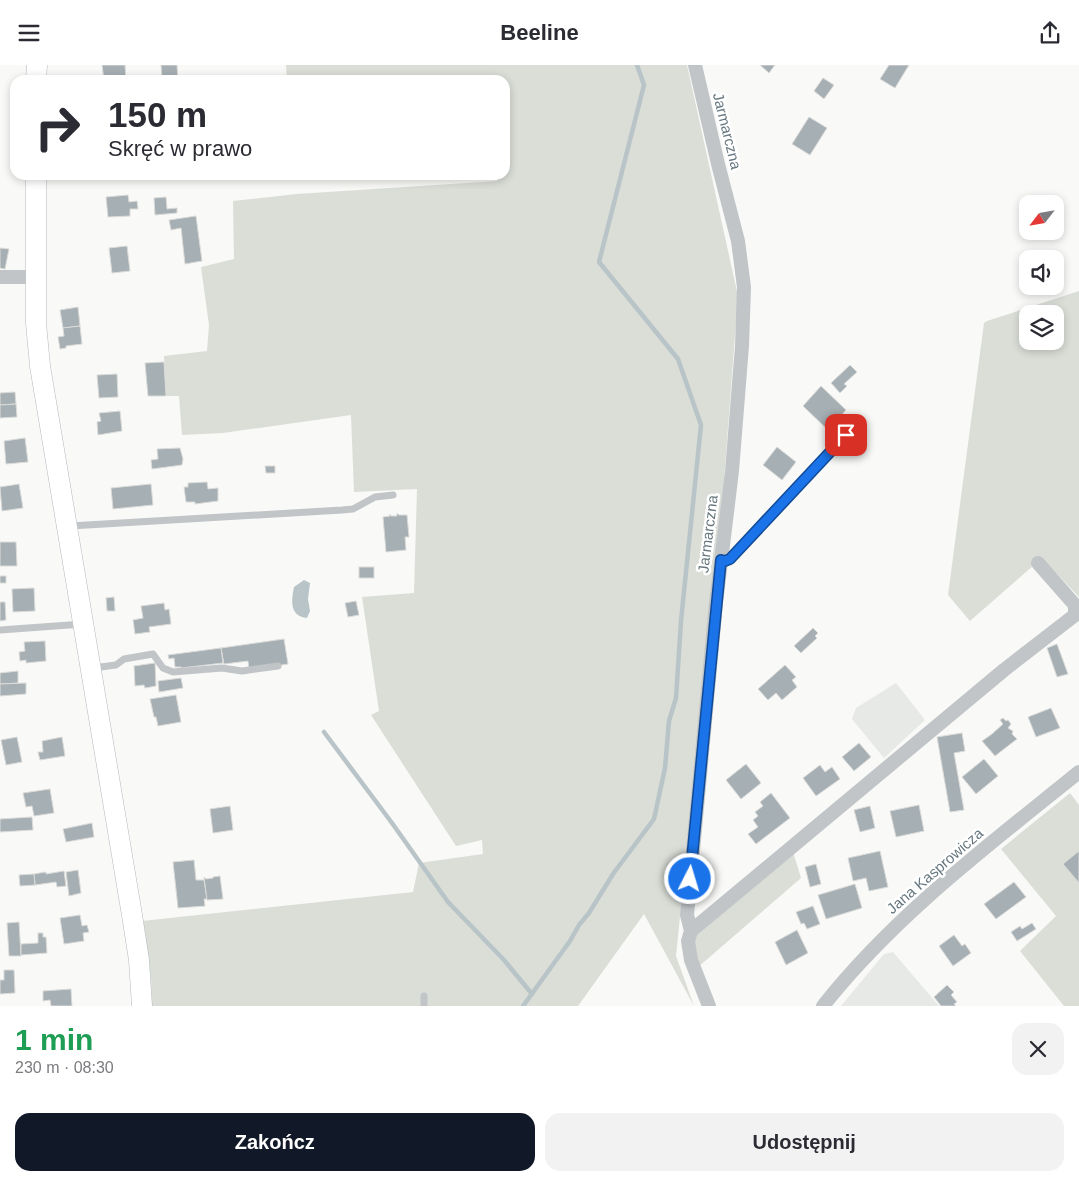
<!DOCTYPE html>
<html lang="pl">
<meta charset="utf-8">
<style>
:root{--surface:#fff;--page:#f2f2f3;--text:#2b2b33;--muted:#7c7c81;--accent:#111827}
body{margin:0;font-family:Arial,sans-serif;background:var(--page);color:var(--text);height:100vh;display:flex;flex-direction:column;font-size:19px;white-space:nowrap}
*{box-sizing:border-box;margin:0}
p{font-size:16px;color:var(--muted)}
.icon{flex:none;width:28px;height:28px;fill:none;stroke:currentColor;stroke-width:2;stroke-linecap:round;stroke-linejoin:round}
.map{position:relative;height:941px;overflow:hidden}
.details{display:flex;flex-direction:column;background:var(--surface);flex:1}
.details>*{flex:none}
.banner{position:absolute;left:10px;top:10px;width:500px;height:105px;border-radius:15px;box-shadow:0 2px 8px #0003;background:#fff;color:var(--text);overflow:hidden}
.needle{width:32px;rotate:239deg}
.tools{position:absolute;left:1019px;top:130px;display:grid;gap:10px}
.tools a{display:grid;place-items:center;width:45px;height:45px;border-radius:10px;background:var(--surface);box-shadow:0 2px 8px #0003;font-size:25px}
.pin{position:absolute;display:grid;place-items:center;width:42px;height:42px;color:#fff;margin:-21px;border-radius:10px;box-shadow:0 2px 8px #0006}
.me{position:absolute;width:55px;margin:-28px;rotate:5deg;stroke-linejoin:round;filter:drop-shadow(0 0 4px #0008)}
.turn{display:flex;align-items:center;gap:18px;height:105px;padding:0 15px;font-size:22px}
.turn .icon{width:65px;height:65px;stroke-width:2.5}
.turn b{display:block;font-size:35px;line-height:42px}
.round{display:grid;place-items:center;flex:none;width:52px;height:52px;border-radius:15px;background:var(--page)}
.head{display:flex;align-items:center;justify-content:space-between;height:85px;padding:0 15px}
h1{font-size:30px;font-weight:600;line-height:38px;color:#1e9e55}
.cta{display:flex;gap:10px;margin-top:auto;padding:10px 15px}
.cta a{flex:1;height:58px;border-radius:15px;background:var(--accent);color:#fff;font-size:20px;font-weight:600;line-height:58px;text-align:center}
.cta a+a{background:var(--page);color:var(--text)}
header{display:flex;justify-content:space-between;align-items:center;height:65px;padding:0 15px;background:var(--surface);font-size:22px;font-weight:600}
.map>svg:first-child{display:block}
</style>
<header><svg class="icon" aria-label="menu" viewBox="0 0 24 24"><path d="M4 6h16M4 12h16M4 18h16"/></svg>Beeline<svg class="icon" aria-label="share" viewBox="0 0 24 24"><path d="M12 15V3M7 8l5-5 5 5M5 13v7h14v-7"/></svg></header>
<div class="map">
<svg width="1079" height="941" viewBox="0 0 1079 941">
<rect width="100%" height="100%" fill="#f9f9f7"/>
<g fill="#e7e9e7">
<path d="M896 618 925 655 884 693 852 654 856 643Z"/>
<path d="M893 887 939 941H841L884 889Z"/>
</g>
<g fill="#daded7" fill-rule="evenodd">
<path d="M286 0H687L738 231 724 415 676 891 694 941 644 849 578 941H152L151 912 142 856 413 827 419 798 483 789 482 775 456 781 371 650 379 646 362 532 414 528 417 424 354 427 351 350 223 368 182 370 179 331H166L164 291 207 286 209 260 201 202 234 194 233 136 297 129 497 116V110H505V15H287Z"/>
<path d="M1079 226V532L1042 493 970 556 948 530 984 258 987 256ZM1028 249H1055V276H1028Z"/>
<path d="M1070 728 1079 740V941H1064L1020 886 1056 851 1001 784Z"/>
<path d="M793 787 801 813 697 903 694 873Z"/>
</g>
<path fill="#b8c4c7" d="M304 515 310 518 308 534 310 546 307 553C290 551 291 537 294 522Z"/>
<g fill="none" stroke-linecap="round" stroke-linejoin="round">
<g stroke="#b8c4c7" stroke-width="4.5">
<path d="M324 667 392 758 448 837 504 895 532 929"/>
<path d="M523 941 570 876 579 860 589 848 613 809 654 754 665 703 669 656 676 633 681 556 701 360 678 294 599 197 644 20 637 0"/>
</g>
</g>
<g fill="#a6afb3" stroke="#dbdbd9">
<path d="M102 0H125L126 15H104Z"/>
<path d="M161 0H177L178 15H162Z"/>
<path d="M760 0H775L769 8Z"/>
<path d="M889 0H909L895 23 880 14Z"/>
<path d="M823 13 834 20 824 34 814 26Z"/>
<path d="M809 52 827 63 810 90 792 79Z"/>
<path d="M128 130 129 137 137 136 138 144H130V151L108 152 106 132Z"/>
<path d="M166 132 167 144 177 143V148L155 150 154 133Z"/>
<path d="M196 151 202 196 185 199 181 163 171 165 169 155Z"/>
<path d="M127 181 130 206 112 208 109 183Z"/>
<path d="M0 183 9 184 5 204 0 203Z"/>
<path d="M78 242 80 261 63 263 60 245Z"/>
<path d="M80 261 82 279 66 281V283L60 284 58 272 64 271 63 263Z"/>
<path d="M164 297 166 331H148L145 298Z"/>
<path d="M850 300 857 307 844 319 847 321 840 328 831 318Z"/>
<path d="M117 309 118 332 99 333 97 310Z"/>
<path d="M821 321 846 345 828 365 803 341Z"/>
<path d="M15 327 16 339 0 340V328Z"/>
<path d="M16 339 17 352 0 353V340Z"/>
<path d="M120 346 122 366 98 370 97 357 101 356 99 348Z"/>
<path d="M25 373 28 397 6 399 4 376Z"/>
<path d="M777 382 796 397 782 415 763 400Z"/>
<path d="M180 383 183 394 182 400 152 404 151 395 158 394 157 384Z"/>
<path d="M265 401H275V408H266Z"/>
<path d="M207 417 208 424 218 423V436L195 439V437H186L184 422H188V418Z"/>
<path d="M19 419 23 443 2 446 0 422Z"/>
<path d="M151 419 153 440 113 444 111 423Z"/>
<path d="M397 448 399 450H407L409 472H405L406 485 386 487 383 452 390 451V449L391 451H397Z"/>
<path d="M0 477H16L17 501H0Z"/>
<rect x="359" y="502" width="15" height="11"/>
<rect x="0" y="511" width="6" height="7"/>
<path d="M34 523 35 546 13 547 12 524Z"/>
<path d="M114 532 115 546H107L106 533Z"/>
<path d="M356 536 359 550 348 552 345 538Z"/>
<path d="M0 537H5L6 555 0 556Z"/>
<path d="M164 538 165 545 169 544 171 559 149 562 150 567 135 569 133 555 143 553 141 541Z"/>
<path d="M813 563 818 568 815 571 817 573 801 588 794 581Z"/>
<path d="M284 574 288 599 249 605 248 596 224 599 221 583Z"/>
<path d="M45 576 46 596 26 598V595L20 596 19 587 25 586 24 577Z"/>
<path d="M1057 579 1068 609 1057 612 1047 583Z"/>
<path d="M221 583 223 598 181 603V602H175L174 593 169 594 168 590Z"/>
<path d="M155 598 156 621 145 623 144 620 135 621 134 601Z"/>
<path d="M785 600 796 612 792 615 797 622 782 635 776 628 768 635 758 624Z"/>
<path d="M18 606V618L0 619V608Z"/>
<path d="M181 613 183 623 159 627 158 616Z"/>
<path d="M26 618V629L0 631V619Z"/>
<path d="M176 630 181 657 158 661 156 652H154L150 634Z"/>
<path d="M1051 643 1060 663 1036 672 1028 652Z"/>
<path d="M1003 653 1006 656 1008 655 1011 659 1008 663 1013 666 1012 669 1017 674 995 691 982 676 992 669 1003 659 1000 655Z"/>
<path d="M962 668 965 686 954 688 964 745 950 747 937 672Z"/>
<path d="M17 672 22 697 6 700 1 675Z"/>
<path d="M62 672 65 691 40 695 38 687H43L42 676Z"/>
<path d="M859 678 871 692 854 706 842 692Z"/>
<path d="M984 694 998 711 976 729 962 712Z"/>
<path d="M746 699 761 718 741 734 726 715Z"/>
<path d="M820 700 825 707 832 702 840 714 816 731 803 713Z"/>
<path d="M50 724 54 748 34 751 32 741 26 742 23 728Z"/>
<path d="M771 728 790 753 756 779 748 769 758 762 753 755 758 751 755 747 763 741 760 737Z"/>
<path d="M919 740 924 766 896 772 890 746Z"/>
<path d="M230 741 233 765 213 768 210 744Z"/>
<path d="M870 741 875 763 860 767 854 745Z"/>
<path d="M32 752 33 765 0 767V754Z"/>
<path d="M92 758 94 772 66 777 63 764Z"/>
<path d="M880 786 888 822 869 826 866 813 853 816 848 793Z"/>
<path d="M1079 786V818L1063 799Z"/>
<path d="M194 795 196 815H204L207 834H204L205 841 178 843 173 797Z"/>
<path d="M816 799 821 819 810 822 805 802Z"/>
<path d="M78 805 81 828 69 831 66 807Z"/>
<path d="M64 806 66 821 57 822 56 817 35 820 34 809 46 807V809Z"/>
<path d="M34 809 35 820 20 821 19 810Z"/>
<path d="M220 811 223 834 207 835 204 812 206 814 213 813V812Z"/>
<path d="M1014 817 1026 832 996 854 984 839Z"/>
<path d="M855 819 862 843 826 854 818 830Z"/>
<path d="M813 841 820 859 807 864 804 858 801 859 796 847Z"/>
<path d="M80 850 82 861 87 860 89 867 83 868 84 876 64 879 60 853Z"/>
<path d="M19 857 21 891H9L7 858Z"/>
<path d="M1032 858 1036 864 1017 876 1011 867 1020 861 1022 864Z"/>
<path d="M797 865 808 888 786 900 775 877Z"/>
<path d="M38 868H43V872H46L47 888 21 890V879L38 878Z"/>
<path d="M954 870 962 881 965 879 971 888 953 901 939 881Z"/>
<path d="M4 905H14L15 928 0 929V915H4Z"/>
<path d="M947 920 954 927 951 930 957 937 954 939 956 941H941L934 932Z"/>
<path d="M71 924 72 941H51L50 935 43 936V926Z"/>
</g>
<g fill="none" stroke-linecap="round" stroke-linejoin="round">
<g stroke="#b3b9bd" stroke-width="21">
<g id="secondary">
<path d="M36 15 37 0"/>
<path d="M36 110V258L40 301 132 850 139 895 142 941"/>
</g>
</g>
<g stroke="#c1c5c8" stroke-width="7">
<path d="M70 461 342 445 353 444 375 432 393 430"/>
<path d="M721 495 725 496 730 494 845 370"/>
<path d="M0 565 83 559"/>
<path d="M93 603 116 600 124 594 153 589 163 603 173 607 222 603 242 606 278 601"/>
<path d="M424 941V931"/>
</g>
<g stroke="#c1c5c8" stroke-width="14">
<path d="M695 0 718 99 738 176 744 222 742 281 732 406 716 538 687 850 691 866 688 876 691 895 709 941"/>
<path d="M0 212H36"/>
<path d="M691 866 1004 605 1075 550V540L1038 498"/>
<path d="M823 941C895 850 990 779 1079 707"/>
</g>
<use href="#secondary" stroke="#fff" stroke-width="20"/>
</g>
<g fill="none" stroke-linecap="round" stroke-linejoin="round">
<g stroke="#114b97" stroke-width="12">
<path id="route" d="M690 814 721 495 725 496 730 494 846 370"/>
</g>
<use href="#route" stroke="#1a73e8" stroke-width="9"/>
</g>
<g text-anchor="middle" stroke-width="5" stroke-linejoin="round" paint-order="stroke">
<g font-size="15" fill="#66777f" stroke="#fff">
<text transform="translate(727 66) rotate(76)" y="5">Jarmarczna</text>
<text transform="translate(708 469) rotate(-83)" y="5">Jarmarczna</text>
<text transform="translate(935 806) rotate(-41)" y="5">Jana Kasprowicza</text>
</g>
</g>
</svg>
<div class="tools">
<a><svg class="needle" viewBox="-14 -14 28 28"><path d="M0-13l5 13h-10z" fill="#e53935"/><path d="M0 13l5-13h-10z" fill="#7c7c81"/></svg></a>
<a><svg class="icon" aria-label="sound" viewBox="0 0 24 24"><path d="M4 9h4l5-4v14l-5-4H4zM17 9q2 3 0 6"/></svg></a>
<a><svg class="icon" aria-label="layers" viewBox="0 0 24 24"><path d="M12 4l9 5-9 5-9-5zM3 14l9 5 9-5"/></svg></a>
</div>
<div class="pin" style="left:846px;top:370px;background:#d93025"><svg class="icon" aria-label="arrive" viewBox="0 0 24 24"><path d="M6 21V4h12l-3 4 3 4H6"/></svg></div>
<svg class="me" style="left:690px;top:814px" viewBox="-20 -20 40 40"><circle r="17" fill="#1a73e8" stroke="#fff" stroke-width="3"/><path d="M0-11L8 9 0 5-8 9z" fill="#fff"/></svg>
<div class="banner">
<div class="turn"><svg class="icon" aria-label="right" viewBox="0 0 24 24"><path d="M7 20v-9h11M14 6l5 5-5 5"/></svg><div><b>150 m</b>Skręć w prawo</div></div>
</div>
</div>
<section class="details">
<div class="head"><div><h1>1 min</h1><p>230 m · 08:30</p></div><a class="round"><svg class="icon" aria-label="close" viewBox="0 0 24 24"><path d="M6 6l12 12M18 6L6 18"/></svg></a></div>
<div class="cta"><a>Zakończ</a><a>Udostępnij</a></div>
</section>
